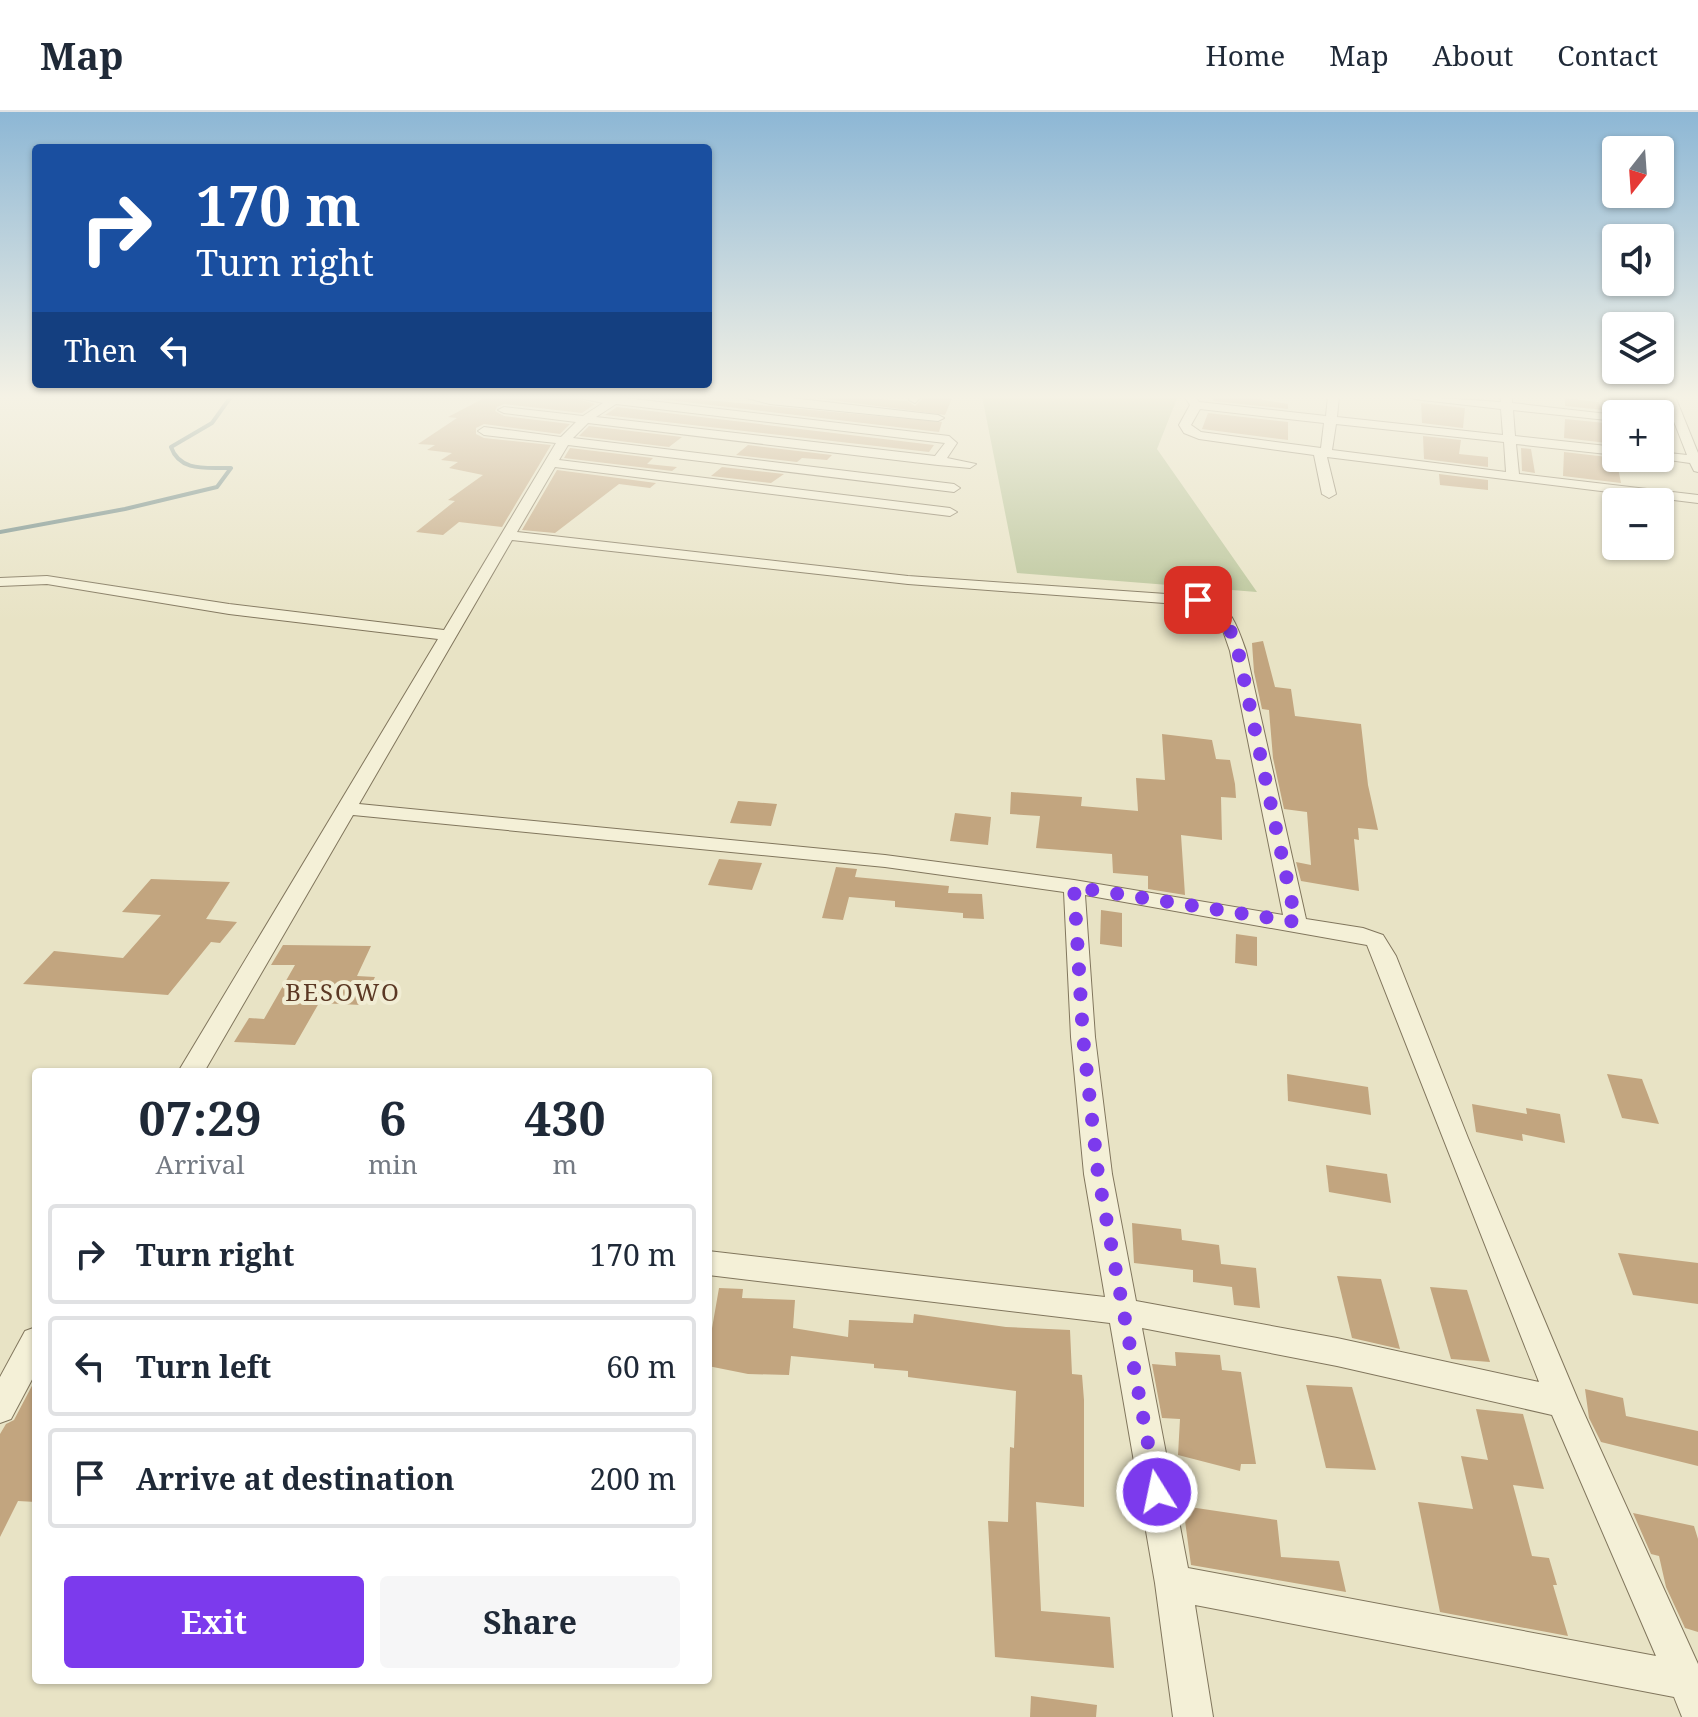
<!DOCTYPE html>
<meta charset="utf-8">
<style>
:root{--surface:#fff;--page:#f6f6f7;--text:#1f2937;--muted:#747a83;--line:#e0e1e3;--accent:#7c3aed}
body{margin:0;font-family:"Noto Serif",serif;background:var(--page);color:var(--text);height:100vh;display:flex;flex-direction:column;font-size:30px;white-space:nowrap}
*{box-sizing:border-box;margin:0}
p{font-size:26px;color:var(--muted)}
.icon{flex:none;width:44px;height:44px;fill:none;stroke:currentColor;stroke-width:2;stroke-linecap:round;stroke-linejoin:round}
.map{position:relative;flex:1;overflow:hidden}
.sheet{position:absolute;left:32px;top:956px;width:680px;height:616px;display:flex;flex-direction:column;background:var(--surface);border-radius:8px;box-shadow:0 2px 6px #0004}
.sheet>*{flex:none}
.hud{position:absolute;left:32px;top:32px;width:680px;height:244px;border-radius:8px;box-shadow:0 2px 6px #0004;background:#1a4fa0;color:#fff;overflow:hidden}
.needle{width:52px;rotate:197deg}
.tools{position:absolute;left:1602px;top:24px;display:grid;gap:16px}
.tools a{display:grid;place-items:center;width:72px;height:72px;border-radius:8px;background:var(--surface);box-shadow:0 2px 6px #0004;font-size:40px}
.pin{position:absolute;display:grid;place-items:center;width:68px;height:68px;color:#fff;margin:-34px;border-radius:16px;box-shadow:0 4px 12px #0006}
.me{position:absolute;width:88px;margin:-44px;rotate:350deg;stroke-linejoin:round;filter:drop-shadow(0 0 6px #0008)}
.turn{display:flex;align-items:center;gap:28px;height:168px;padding:0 32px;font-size:36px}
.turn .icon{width:104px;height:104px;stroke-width:2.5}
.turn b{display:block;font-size:56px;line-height:68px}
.then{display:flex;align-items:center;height:76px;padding:0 32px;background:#0003;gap:16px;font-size:30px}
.eta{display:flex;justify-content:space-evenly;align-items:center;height:136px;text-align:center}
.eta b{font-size:48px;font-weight:700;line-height:56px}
.action{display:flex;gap:16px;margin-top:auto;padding:16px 32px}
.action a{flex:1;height:92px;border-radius:8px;background:var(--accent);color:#fff;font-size:32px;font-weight:700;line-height:92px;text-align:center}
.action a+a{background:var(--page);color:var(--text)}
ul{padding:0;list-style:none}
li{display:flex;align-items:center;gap:24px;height:100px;margin:0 16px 12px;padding:0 16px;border:4px solid var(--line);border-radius:8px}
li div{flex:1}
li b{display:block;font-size:30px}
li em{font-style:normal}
header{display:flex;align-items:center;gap:48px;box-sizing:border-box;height:112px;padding:0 40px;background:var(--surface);border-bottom:2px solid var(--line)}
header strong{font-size:38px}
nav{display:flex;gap:44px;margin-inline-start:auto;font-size:28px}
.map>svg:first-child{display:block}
</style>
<header>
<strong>Map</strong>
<nav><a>Home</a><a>Map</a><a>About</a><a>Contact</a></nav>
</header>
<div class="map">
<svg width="1698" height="1605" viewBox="0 0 1698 1605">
<rect width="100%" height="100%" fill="#e8e3c5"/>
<path fill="#bac59a" d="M982 284H1178L1157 337 1257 480 1017 461Z"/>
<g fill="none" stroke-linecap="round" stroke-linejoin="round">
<path stroke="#6e8987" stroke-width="4" d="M0 420 125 397 217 375 231 356C209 355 180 361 171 335L212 311 230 286 228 284"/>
</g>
<g fill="#c2a57f">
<path d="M488 284H567L595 292 582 301 504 292 497 295 495 299 504 304 570 312 560 322 484 312 476 316V322L484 326 551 333 502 415 459 410 443 423 416 420 455 389 448 388 483 363 449 356 458 350 441 348 452 341 427 338 435 333 418 332 457 306 448 305Z"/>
<path d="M634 284H700L696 287 942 310 939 320Z"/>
<path d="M801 284 879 287 907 289 915 294 925 284H953L945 303Z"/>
<path d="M1215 284H1240L1288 292V297L1213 289Z"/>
<path d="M1565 286 1598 290 1603 298 1565 294Z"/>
<path d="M1421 291 1465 296 1463 316 1422 311Z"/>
<path d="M617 295 934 333 929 340 605 303Z"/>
<path d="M1208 301 1288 310V328L1202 317Z"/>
<path d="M1565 307 1605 311 1609 314 1610 323 1616 324V332L1564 326Z"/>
<path d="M589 314 682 325 669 335 579 324Z"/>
<path d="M1423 324 1461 328 1459 342 1488 345V355L1424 347Z"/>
<path d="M748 333 832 343 827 348 802 346 797 350 736 343Z"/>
<path d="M570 336 653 346 647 352 677 355 672 359 564 346Z"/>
<path d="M1521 336 1531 337 1535 361 1522 359Z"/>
<path d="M1564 340 1616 346 1621 371 1563 364Z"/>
<path d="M722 355 784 362 771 371 711 364Z"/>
<path d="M557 358 656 371 650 376 619 372 555 421 522 418Z"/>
<path d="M1439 362 1488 368V378L1440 373Z"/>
<path d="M1263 529 1275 575 1291 577 1295 604 1361 612 1368 673 1378 718 1358 716 1359 728 1354 727 1359 779 1301 769 1296 750 1311 753 1307 700 1284 697 1273 646 1269 598 1262 597 1254 560 1252 531Z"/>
<path d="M1162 622 1212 628 1216 647 1230 648 1235 672 1236 686 1221 685 1222 728 1181 723 1185 783 1148 777V764L1113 761 1112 742 1036 736 1040 704 1010 702 1011 680 1082 685 1081 694 1138 699 1136 666 1165 668Z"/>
<path d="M738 689 777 692 771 714 730 711Z"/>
<path d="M955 701 991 705 988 733 950 729Z"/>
<path d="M719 747 762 751 752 778 708 773Z"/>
<path d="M836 755 857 757 855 765 949 774 948 781 982 782 984 807 963 806V801L895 795V789L849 785 843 808 822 806Z"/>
<path d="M151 767 230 770 206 807 237 810 220 831 211 830 168 883 23 872 54 839 123 846 161 803 122 800Z"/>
<path d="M1101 798 1122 801V835L1100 832Z"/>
<path d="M1236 822 1257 825V854L1235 851Z"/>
<path d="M283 833 371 834 357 864 375 865 361 893 319 891 295 933 234 930 249 906 264 907 295 853H271Z"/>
<path d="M1287 962 1368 975 1371 1003 1288 989Z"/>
<path d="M1607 962 1642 967 1659 1012 1622 1006Z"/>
<path d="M1472 992 1527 1002 1526 996 1560 1002 1565 1031 1522 1022 1523 1029 1476 1020Z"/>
<path d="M1326 1053 1387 1062 1391 1091 1329 1080Z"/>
<path d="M1132 1111 1181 1117 1182 1128 1219 1133 1221 1152 1256 1156 1260 1196 1234 1193 1232 1175 1193 1170V1158L1134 1151Z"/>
<path d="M1618 1141 1698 1151V1192L1633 1183Z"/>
<path d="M1337 1164 1381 1167 1400 1237 1352 1226Z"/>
<path d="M1430 1175 1467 1178 1490 1250 1451 1247Z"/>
<path d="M719 1176 743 1177 742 1186 795 1188 793 1216 848 1225 849 1208 913 1211 914 1202 1006 1215 1070 1218 1072 1262 1082 1263 1084 1288V1395L1036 1390 1041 1499 1110 1505 1114 1556 995 1545 988 1409 1008 1410 1010 1335 1014 1336 1016 1279 908 1265V1259L874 1256V1252L791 1244 789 1263 748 1262 708 1254V1222H711Z"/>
<path d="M1175 1240 1220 1243 1222 1258 1241 1260 1256 1352H1241L1240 1359 1178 1343 1180 1307 1162 1306 1152 1252 1176 1254Z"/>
<path d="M36 1266V1390L18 1389 0 1425V1322L6 1312 14 1308Z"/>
<path d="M1306 1273 1352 1275 1376 1358 1326 1356Z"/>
<path d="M1585 1277 1623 1286 1626 1304 1698 1319V1354L1601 1330 1589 1306Z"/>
<path d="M1476 1297 1523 1302 1544 1377 1513 1373 1532 1444 1549 1446 1557 1473H1553L1568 1524 1440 1500 1418 1390 1473 1397 1461 1344 1488 1348Z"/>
<path d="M1183 1394 1277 1408 1281 1445 1339 1449 1346 1480 1191 1453Z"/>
<path d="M1633 1401 1694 1414 1698 1427V1520L1685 1516 1666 1475 1659 1444 1651 1442Z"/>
<path d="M1031 1584 1097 1593 1096 1605H1030Z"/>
</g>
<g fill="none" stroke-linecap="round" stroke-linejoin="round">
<g stroke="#81765d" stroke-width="2">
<g id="minor">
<path d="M570 284H626L625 286 949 324 957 331 947 346 976 352 970 356 938 353 588 311 573 326 954 372 960 376 954 380 568 333 559 348 950 396 957 400 950 404 555 355 517 420 908 464 1209 485C1231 493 1239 519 1246 539L1306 807 1363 816 1383 823 1396 844 1468 1026 1578 1288 1698 1552V1605H1682L1674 1585 1195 1493 1213 1605H1173L1155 1471 1110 1211 708 1163V1139L1105 1185 1084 1062 1071 925 1064 780 885 755 353 703 204 960H178L438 527 229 502 47 472 0 474V466L47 464 229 492 444 518 556 331 484 323 478 319 484 315 561 325 576 310 504 301 498 298 504 295 583 304 603 291ZM616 292 945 331 935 344 596 305ZM512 428 908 472 1205 494 1220 510 1230 539 1283 803 1074 768 885 743 359 692ZM1085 783 1367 833 1539 1270 1337 1226 1136 1189 1112 1062 1095 925ZM1142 1216 1337 1254 1552 1303 1656 1544 1188 1456Z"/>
<path d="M739 284H774L938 303 944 306 938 309 770 292Z"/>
<path d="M911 284H922L915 291 909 288Z"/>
<path d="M1184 284H1195L1199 290 1326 304 1328 284H1339L1337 305 1503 323 1501 297 1414 287 1409 284 1501 290 1500 284H1512V291L1616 303V309L1513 298 1515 324 1616 335V343L1516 332 1519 362 1698 383V391L1327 345 1336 382 1329 386 1322 382 1314 343 1199 327 1184 321 1179 313 1190 293ZM1200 297 1324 311 1321 336 1201 320 1191 313ZM1336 312 1504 330 1506 360 1332 338Z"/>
<path d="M1664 284H1675L1698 341V360L1694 359 1690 351 1655 346H1660V340L1687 343Z"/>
<path d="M36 1215V1260L11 1307 0 1311V1265L25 1219Z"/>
</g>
</g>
<use href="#minor" fill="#f4f0d7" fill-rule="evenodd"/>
</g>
<linearGradient id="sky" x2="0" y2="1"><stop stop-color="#8db7d5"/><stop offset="0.56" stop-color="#f5f2e5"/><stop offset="1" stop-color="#f5f2e5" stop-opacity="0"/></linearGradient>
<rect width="1698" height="509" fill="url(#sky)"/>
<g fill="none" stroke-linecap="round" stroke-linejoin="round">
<path stroke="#7c3aed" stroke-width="14" stroke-dasharray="0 25.2" d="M1157 1380 1098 1062 1083 925 1074 775 1296 810 1238 539C1230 518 1223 492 1198 488"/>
</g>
<g text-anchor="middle" stroke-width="8" stroke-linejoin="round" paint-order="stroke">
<g font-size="24" letter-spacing="2" fill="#5b3824" stroke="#f1edd4">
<text x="343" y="889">BESOWO</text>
</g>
</g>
</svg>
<div class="tools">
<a><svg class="needle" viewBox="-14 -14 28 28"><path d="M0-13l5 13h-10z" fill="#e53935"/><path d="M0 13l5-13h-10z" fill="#747a83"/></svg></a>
<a><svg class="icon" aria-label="sound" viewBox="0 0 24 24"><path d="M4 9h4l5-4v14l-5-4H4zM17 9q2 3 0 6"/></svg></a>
<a><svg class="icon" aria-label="layers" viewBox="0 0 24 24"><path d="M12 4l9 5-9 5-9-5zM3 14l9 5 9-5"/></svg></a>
<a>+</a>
<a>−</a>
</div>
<div class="pin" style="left:1198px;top:488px;background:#d93025"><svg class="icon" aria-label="arrive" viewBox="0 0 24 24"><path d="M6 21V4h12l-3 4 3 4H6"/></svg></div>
<svg class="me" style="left:1157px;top:1380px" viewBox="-20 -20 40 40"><circle r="17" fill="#7c3aed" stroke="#fff" stroke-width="3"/><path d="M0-11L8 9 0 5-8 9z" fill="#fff"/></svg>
<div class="hud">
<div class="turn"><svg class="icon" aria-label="right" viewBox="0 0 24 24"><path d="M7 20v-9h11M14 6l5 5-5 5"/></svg><div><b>170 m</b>Turn right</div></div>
<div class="then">Then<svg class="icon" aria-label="left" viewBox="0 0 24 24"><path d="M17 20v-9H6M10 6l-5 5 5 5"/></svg></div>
</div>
<section class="sheet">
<div class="eta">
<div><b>07:29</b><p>Arrival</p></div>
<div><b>6</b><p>min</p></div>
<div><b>430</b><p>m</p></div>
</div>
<ul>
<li><svg class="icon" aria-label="right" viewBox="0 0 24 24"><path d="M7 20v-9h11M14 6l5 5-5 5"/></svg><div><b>Turn right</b></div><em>170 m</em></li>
<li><svg class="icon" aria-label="left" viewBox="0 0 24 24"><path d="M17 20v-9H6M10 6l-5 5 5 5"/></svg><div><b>Turn left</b></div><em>60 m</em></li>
<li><svg class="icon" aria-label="arrive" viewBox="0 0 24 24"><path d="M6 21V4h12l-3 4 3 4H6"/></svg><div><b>Arrive at destination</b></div><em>200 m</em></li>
</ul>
<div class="action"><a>Exit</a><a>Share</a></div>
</section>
</div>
